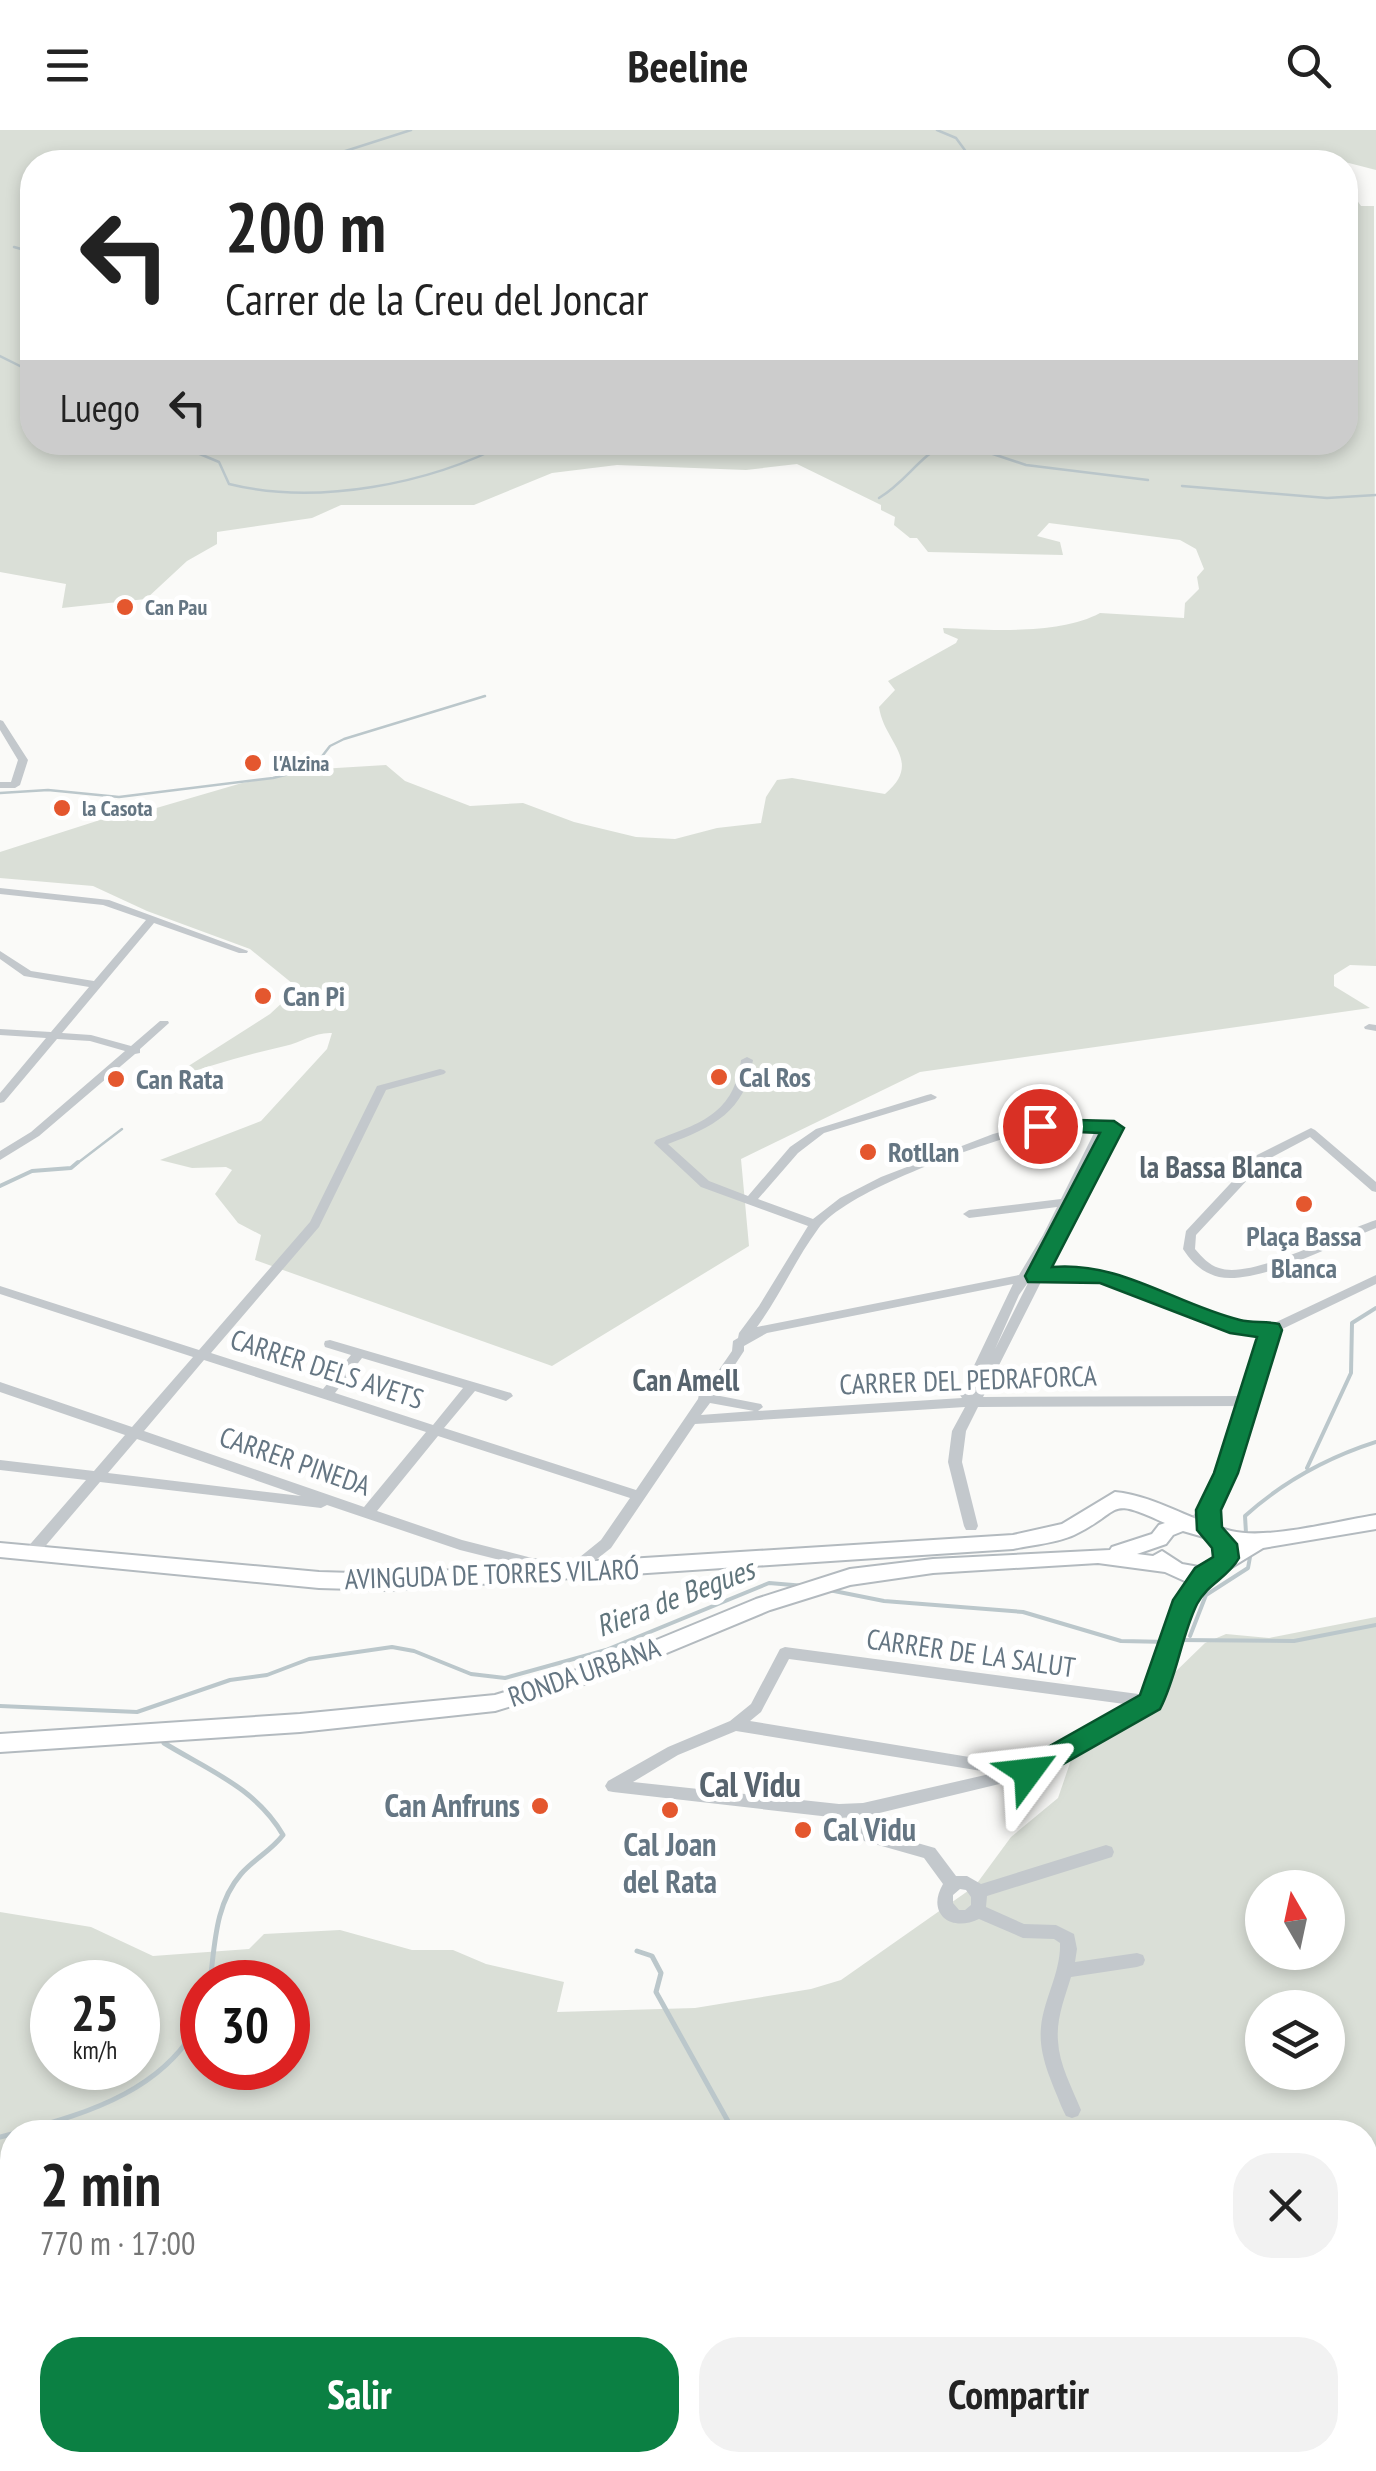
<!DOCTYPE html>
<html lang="es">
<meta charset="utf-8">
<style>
:root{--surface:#fff;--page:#f2f2f2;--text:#222;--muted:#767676;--accent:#0b8043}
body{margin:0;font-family:"PT Sans Narrow",sans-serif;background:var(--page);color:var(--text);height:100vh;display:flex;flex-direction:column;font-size:38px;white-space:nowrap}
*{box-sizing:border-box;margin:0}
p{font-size:32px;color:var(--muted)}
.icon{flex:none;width:55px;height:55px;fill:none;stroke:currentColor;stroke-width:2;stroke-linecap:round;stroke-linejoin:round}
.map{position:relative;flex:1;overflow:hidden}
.drawer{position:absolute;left:0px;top:1990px;width:1378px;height:352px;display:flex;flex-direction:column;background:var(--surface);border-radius:40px 40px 0 0;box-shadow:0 5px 15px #0003}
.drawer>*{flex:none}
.top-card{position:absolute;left:20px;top:20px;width:1338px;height:305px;border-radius:40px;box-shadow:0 5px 15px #0003;background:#fff;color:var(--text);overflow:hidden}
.needle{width:65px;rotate:351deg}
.tools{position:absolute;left:1245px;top:1740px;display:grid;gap:20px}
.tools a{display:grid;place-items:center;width:100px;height:100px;border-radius:50%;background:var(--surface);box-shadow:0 5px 15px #0003;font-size:50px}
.speed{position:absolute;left:30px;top:1830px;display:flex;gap:20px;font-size:50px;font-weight:700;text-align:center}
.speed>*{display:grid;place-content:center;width:130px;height:130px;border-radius:50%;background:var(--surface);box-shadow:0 5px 15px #0003;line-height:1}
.speed small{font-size:25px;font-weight:400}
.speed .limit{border:15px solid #d22;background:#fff;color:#111}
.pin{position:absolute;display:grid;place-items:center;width:85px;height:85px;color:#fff;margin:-42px;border:5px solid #fff;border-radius:50%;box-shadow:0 2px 10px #0007}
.me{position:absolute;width:110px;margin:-55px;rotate:60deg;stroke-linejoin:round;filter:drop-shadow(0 0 8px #0008)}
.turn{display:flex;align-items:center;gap:35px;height:210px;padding:0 40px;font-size:45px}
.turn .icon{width:130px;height:130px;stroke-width:2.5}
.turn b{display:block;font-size:70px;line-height:85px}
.then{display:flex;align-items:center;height:95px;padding:0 40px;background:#0003;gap:20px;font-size:38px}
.round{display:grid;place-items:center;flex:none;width:105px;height:105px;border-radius:40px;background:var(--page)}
.head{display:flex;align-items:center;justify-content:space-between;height:170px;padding:0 40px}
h1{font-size:60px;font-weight:700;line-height:75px}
.cta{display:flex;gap:20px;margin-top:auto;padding:20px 40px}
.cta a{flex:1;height:115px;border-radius:40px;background:var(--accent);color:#fff;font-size:40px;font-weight:700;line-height:115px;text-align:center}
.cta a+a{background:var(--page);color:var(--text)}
header{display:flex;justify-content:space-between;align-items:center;height:130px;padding:0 40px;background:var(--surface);font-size:45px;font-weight:700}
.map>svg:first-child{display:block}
</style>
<header><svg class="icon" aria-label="menu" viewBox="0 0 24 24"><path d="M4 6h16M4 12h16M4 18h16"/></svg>Beeline<svg class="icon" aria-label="search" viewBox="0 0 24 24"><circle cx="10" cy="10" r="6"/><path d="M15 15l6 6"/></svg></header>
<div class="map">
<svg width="1376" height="2341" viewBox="0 0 1376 2341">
<rect width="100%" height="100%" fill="#fafaf8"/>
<g fill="#dadfd7" fill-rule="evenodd">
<path d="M0 0H1376V40L1345 32H32V312H1345V65L1354 66 1361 76H1374L1376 836 1350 835 1334 845V856L1370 878 920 942 741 1029 749 1116 552 1236 255 1130 261 1105 238 1093 215 1064 232 1040 226 1037 192 1038 160 1030 261 991 327 919 332 903C315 902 302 912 285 916 245 925 207 937 168 949L270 884 298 858 250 819 147 781 93 756 0 748V722L128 681 153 679 242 653 320 639 386 635 405 651 470 676 523 673 574 692 636 707 675 709 717 698 761 693 766 667 777 650 792 648 885 664C924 631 884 613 879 577L895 560 888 551 956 513 958 509 944 503 943 498C988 500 1060 505 1100 483L1184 488 1185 473 1199 459 1197 447 1204 439 1196 419 1180 410 1049 393 1037 406 1060 412 1063 425 928 422 917 408H910L894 395 895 387 881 380V375L797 334 746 340 617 335 552 343 474 375H341L312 388 217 402V414L187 431 146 469 62 478 66 454 0 442Z"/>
<path d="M1376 1487V2341H0V1782L91 1797 153 1826 249 1819 264 1804 340 1800 412 1820H453L486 1834 564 1852 557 1882 695 1878 811 1859 841 1850 975 1756 1011 1707 1058 1668 1071 1630 1085 1611 1115 1584 1170 1547 1205 1513 1226 1504 1269 1508ZM1262 1758H1328V1822H1262ZM52 1852H138V1938H52ZM202 1852H288V1938H202ZM1262 1878H1328V1942H1262ZM12 2002H1365V2330H12Z"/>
</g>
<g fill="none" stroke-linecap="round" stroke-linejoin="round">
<g stroke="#bbc7cb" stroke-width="2.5">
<path d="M937 0 956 8 967 23 954 32"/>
<path d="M311 32 411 0"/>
<path d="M14 117 32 122"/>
<path d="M0 226 32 242"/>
<path d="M171 312 219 332 229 354C317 376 430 354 509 312"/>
<path d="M957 312 1026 335 1148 350"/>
<path d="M1182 356 1327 368 1376 365"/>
<path d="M879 368C907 351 918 327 948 312"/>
<path d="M0 663 48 660 119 667 273 648 313 638 330 616 344 609 485 566"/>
<path d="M75 1035 122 999"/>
</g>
<g stroke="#bbc7cb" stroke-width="4">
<path d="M0 1056 32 1041 71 1038 78 1032"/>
<path d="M1307 1338 1351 1243 1352 1193 1376 1178"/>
<path d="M1246 1403 1245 1386C1284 1351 1326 1328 1376 1312"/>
<path d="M829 1460 884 1471 1023 1482 1121 1511 1169 1512"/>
<path d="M1190 1506 1206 1465 1248 1438 1250 1427"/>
<path d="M1178 1510 1294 1511 1376 1495"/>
<path d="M0 1576 137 1582 230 1550 267 1545 309 1529 392 1517 414 1521 471 1544 505 1548 606 1520 769 1453 805 1456"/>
</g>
<g stroke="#bbc7cb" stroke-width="5">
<path d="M164 1613C208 1640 256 1658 283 1705 271 1721 254 1729 241 1744 215 1774 215 1814 210 1852"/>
<path d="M637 1821 652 1826 661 1843 656 1862 734 2002"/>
<path d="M18 2002C90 1983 169 1958 202 1886"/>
<path d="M0 2007 12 2004"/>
<path d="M1075 2330 1089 2341"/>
</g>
<g stroke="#b3babf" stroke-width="4">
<path id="secondary" d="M1115 1362C1156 1366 1191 1391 1231 1401 1269 1410 1336 1391 1376 1385V1399L1263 1418 1217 1446 1199 1452H1187L1165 1442 1098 1433 933 1443 850 1455 770 1480 616 1544 495 1581 300 1602 0 1622V1604L300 1584 495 1565 603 1532 756 1469 850 1439 933 1429 1110 1420 1112 1417 1152 1404 1159 1395 1165 1393C1105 1365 1124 1381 1074 1405 1057 1413 1032 1415 1013 1419L389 1460 319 1458 0 1427V1413L319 1442 389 1444 1013 1405 1062 1394ZM1183 1401 1235 1416 1199 1437 1182 1434 1162 1421 1153 1426 1137 1424 1166 1414 1173 1405Z"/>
</g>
<g fill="#c3c8cc" fill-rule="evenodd">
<path d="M0 590 3 591 28 630 20 655 15 658H0V652H11L18 630 0 600Z"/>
<path d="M0 758 109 770 248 821 247 823H239L154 793 62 903 91 905 131 916 160 891H168L169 893 140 919V923L135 924 39 1006 0 1030V1021L31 1002 125 921 90 911 57 909 4 972 0 973V963L46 908 0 905V899L51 902 89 857 24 846 0 829V821L31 841 94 851 146 790 103 775 0 764Z"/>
<path d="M1369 894 1376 895V901L1365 899 1364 897Z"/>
<path d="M747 927 753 930C745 982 713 997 668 1014L709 1051 748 1066 790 1017 816 999 927 965 931 964 937 967 935 969 824 1003 798 1023 758 1069 813 1089 840 1068 881 1047 993 1004 1040 992 1114 994 1120 998 1048 1139 1104 1143 1239 1194 1268 1196 1376 1145V1154L1276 1202C1259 1265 1248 1336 1207 1388 1205 1390 1200 1398 1197 1399 1194 1400 1192 1399 1189 1399L1187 1395 1215 1353 1226 1329 1243 1276 978 1277 966 1301 962 1332 978 1396 976 1400H966L964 1396 948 1332 952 1301 965 1277 695 1294 611 1418 583 1440 578 1441 532 1438 460 1420 327 1375 321 1378 100 1352 36 1427H26L24 1423 26 1419 86 1350 0 1340V1330L94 1341 125 1305 0 1262V1252L132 1297 193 1227 0 1164V1156L199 1220 310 1092 377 956 440 939 444 940 446 942 444 944 386 960 319 1097 211 1223 323 1259 351 1225 325 1217 324 1214 325 1211 330 1210 511 1263 513 1266 506 1271 475 1261 444 1298 636 1360 698 1269 699 1264 703 1263 732 1221 733 1211 738 1208 739 1203 759 1176 808 1096 701 1057 654 1013 656 1010C702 993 734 983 741 930ZM1040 998 1095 1001 1061 1069 969 1080 963 1084 969 1088 1057 1077 1043 1105 1019 1145 757 1197C780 1166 795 1130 818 1099 849 1058 988 1012 1040 998ZM1050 1147 1102 1151 1234 1201 1263 1204 1246 1266 983 1267 1043 1148ZM1029 1151 995 1219 1019 1165ZM1013 1154 960 1265 962 1268 758 1281 763 1277 761 1274 715 1265 744 1221V1216L767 1203ZM362 1228 463 1258 433 1295 335 1263ZM204 1230 426 1302 364 1377 144 1301ZM710 1273 754 1281 701 1285ZM438 1306 630 1368 601 1410 575 1431 532 1428 462 1410 377 1381ZM137 1309 301 1366 108 1343Z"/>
<path d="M1311 998 1315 1000 1376 1052V1062L1372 1061 1310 1007 1265 1031 1196 1105 1195 1119C1202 1127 1209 1135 1219 1138 1253 1150 1341 1101 1376 1090V1098C1338 1113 1258 1155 1219 1147 1203 1143 1192 1133 1183 1119L1186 1101 1257 1025Z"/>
<path d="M1204 1440 1209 1441 1211 1445 1193 1472 1156 1576 1032 1646 871 1685 870 1695 875 1701 935 1718 956 1746H967L981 1754 1106 1715 1112 1717 1114 1722 1112 1727 987 1766 986 1777 1024 1794 1056 1795 1074 1804 1077 1819 1075 1832 1137 1823 1143 1825 1145 1830 1143 1835 1137 1837 1071 1847C1065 1867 1056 1889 1058 1911 1059 1934 1072 1958 1081 1980L1078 1986 1072 1988 1066 1986 1063 1980C1053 1954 1038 1926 1041 1897 1044 1868 1061 1842 1060 1813L1054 1809 1023 1808 979 1789C950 1803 926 1783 943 1754L924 1728 864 1711 854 1697 855 1687 839 1688 613 1662 608 1661 605 1656 608 1651 668 1617 730 1591 751 1574 780 1519 785 1517 1146 1565 1179 1470 1199 1441ZM789 1529 1132 1575 1024 1636 750 1591 761 1582ZM736 1601 994 1643 863 1673 839 1674 633 1652 678 1625ZM960 1759 966 1760 971 1767V1775L965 1780H959L953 1773V1765Z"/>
</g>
<use href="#secondary" fill="#fff" fill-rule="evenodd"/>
</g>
<path fill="#0b8043" stroke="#07532c" stroke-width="2.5" d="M1040 989 1114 991 1124 998 1052 1137C1121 1131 1175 1174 1240 1190 1252 1193 1266 1191 1279 1194L1282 1200 1238 1343 1221 1380 1222 1397 1237 1414 1239 1428C1228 1448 1208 1453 1197 1474 1181 1507 1177 1546 1160 1579L1028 1654 1018 1650 1013 1642 1018 1634 1140 1565 1173 1470 1195 1438 1213 1427 1212 1418 1197 1400 1196 1380 1214 1343 1257 1207 1230 1203 1100 1153 1028 1152 1025 1146 1100 1003 1033 1000 1030 996Z"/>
<g fill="#e4572e" stroke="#fff" stroke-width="4">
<circle cx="125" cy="477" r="10"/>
<circle cx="253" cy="633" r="10"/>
<circle cx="62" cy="678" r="10"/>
<circle cx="263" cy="866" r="10"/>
<circle cx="719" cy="947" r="10"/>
<circle cx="116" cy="949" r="10"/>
<circle cx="868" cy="1022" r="10"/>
<circle cx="1304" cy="1074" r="10"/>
<circle cx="540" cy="1676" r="10"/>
<circle cx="670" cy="1680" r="10"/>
<circle cx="803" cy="1700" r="10"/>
</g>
<g text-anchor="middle" stroke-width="10" stroke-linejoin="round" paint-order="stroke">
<g font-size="22" font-weight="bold" fill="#657683" stroke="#fff" text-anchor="start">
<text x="145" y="485">Can Pau</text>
<text x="273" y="641">l'Alzina</text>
<text x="82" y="686">la Casota</text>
</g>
<g font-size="28" font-weight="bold" fill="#657683" stroke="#fff" text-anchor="start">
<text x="283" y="876">Can Pi</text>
<text x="739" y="957">Cal Ros</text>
<text x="136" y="959">Can Rata</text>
<text x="888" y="1032">Rotllan</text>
<text x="1304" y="1116" text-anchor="middle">Plaça Bassa<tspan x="1304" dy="32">Blanca</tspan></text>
</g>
<g font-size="28" fill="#657683" stroke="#fff">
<text transform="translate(327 1239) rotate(18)" y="10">CARRER DELS AVETS</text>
<text transform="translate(968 1250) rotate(-2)" y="10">CARRER DEL PEDRAFORCA</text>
<text transform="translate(295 1331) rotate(19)" y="10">CARRER PINEDA</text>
<text transform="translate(492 1444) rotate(-2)" y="10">AVINGUDA DE TORRES VILARÓ</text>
<text transform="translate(971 1523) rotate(8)" y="10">CARRER DE LA SALUT</text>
<text transform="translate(584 1542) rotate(-19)" y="10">RONDA URBANA</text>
</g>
<g font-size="30" font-weight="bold" fill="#57646e" stroke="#fff">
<text x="1221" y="1048">la Bassa Blanca</text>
<text x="686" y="1261">Can Amell</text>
</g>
<g font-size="30" font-style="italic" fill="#60757c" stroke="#fff">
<text transform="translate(675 1468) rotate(-21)" y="10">Riera de Begues</text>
</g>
<g font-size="32" font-weight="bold" fill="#657683" stroke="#fff" text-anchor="end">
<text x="520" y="1687">Can Anfruns</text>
<text x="823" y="1711" text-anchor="start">Cal Vidu</text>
<text x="670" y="1726" text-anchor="middle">Cal Joan<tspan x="670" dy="37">del Rata</tspan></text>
</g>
<g font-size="35" font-weight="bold" fill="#57646e" stroke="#fff">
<text x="750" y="1667">Cal Vidu</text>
</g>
</g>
</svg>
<div class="tools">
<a><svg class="needle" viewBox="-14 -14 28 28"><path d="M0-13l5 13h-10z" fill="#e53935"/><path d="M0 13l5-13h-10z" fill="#767676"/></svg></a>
<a><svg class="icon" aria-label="layers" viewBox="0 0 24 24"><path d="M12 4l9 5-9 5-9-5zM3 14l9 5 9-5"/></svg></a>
</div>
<div class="speed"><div>25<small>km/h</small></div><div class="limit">30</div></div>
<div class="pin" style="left:1040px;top:996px;background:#d93025"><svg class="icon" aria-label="arrive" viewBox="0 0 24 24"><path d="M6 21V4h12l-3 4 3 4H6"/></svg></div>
<svg class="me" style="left:1028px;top:1642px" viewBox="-20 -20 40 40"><path d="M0-17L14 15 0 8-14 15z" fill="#0b8043" stroke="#fff" stroke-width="4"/></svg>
<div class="top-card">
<div class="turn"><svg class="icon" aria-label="left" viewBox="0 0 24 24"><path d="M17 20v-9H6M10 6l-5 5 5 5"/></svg><div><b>200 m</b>Carrer de la Creu del Joncar</div></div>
<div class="then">Luego<svg class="icon" aria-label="left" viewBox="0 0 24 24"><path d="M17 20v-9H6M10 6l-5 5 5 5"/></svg></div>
</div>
<section class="drawer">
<div class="head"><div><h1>2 min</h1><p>770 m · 17:00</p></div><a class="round"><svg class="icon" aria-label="close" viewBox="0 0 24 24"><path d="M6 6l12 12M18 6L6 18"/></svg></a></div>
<div class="cta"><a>Salir</a><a>Compartir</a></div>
</section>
</div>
